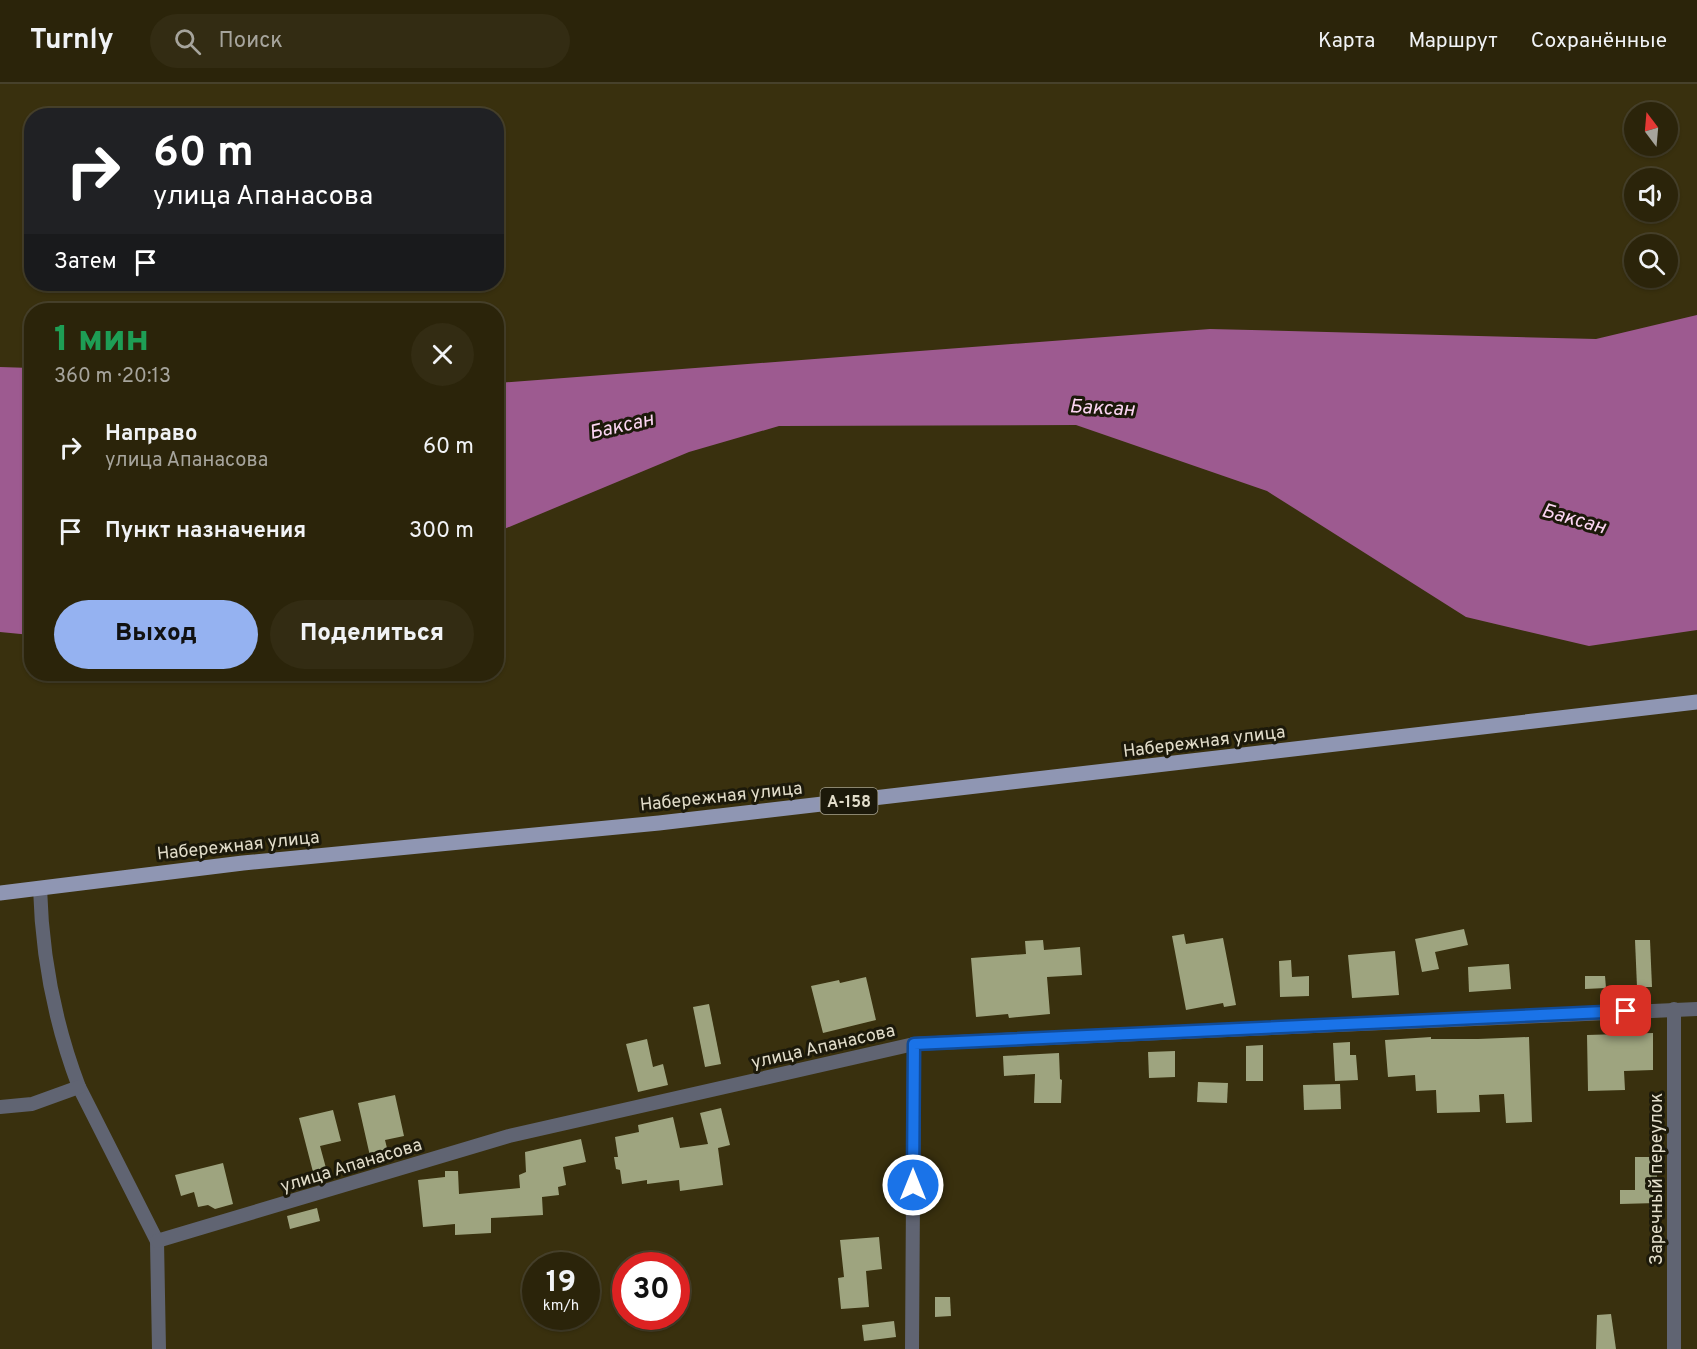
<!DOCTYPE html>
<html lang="ru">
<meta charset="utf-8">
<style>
:root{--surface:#2b240a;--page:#332c13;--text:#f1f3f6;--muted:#a6a49c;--line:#47412b;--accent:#95b2f1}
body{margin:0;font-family:Overpass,sans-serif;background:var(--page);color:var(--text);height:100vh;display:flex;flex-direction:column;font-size:22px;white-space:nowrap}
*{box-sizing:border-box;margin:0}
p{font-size:20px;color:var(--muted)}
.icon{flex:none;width:33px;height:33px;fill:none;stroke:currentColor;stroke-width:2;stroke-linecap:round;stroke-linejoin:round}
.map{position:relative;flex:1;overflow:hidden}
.panel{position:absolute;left:24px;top:219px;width:480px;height:378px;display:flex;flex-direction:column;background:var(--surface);border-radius:24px;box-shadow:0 2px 4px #0004,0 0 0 2px var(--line)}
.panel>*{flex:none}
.hud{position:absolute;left:24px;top:24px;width:480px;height:183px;border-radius:24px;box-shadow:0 2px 4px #0004,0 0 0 2px var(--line);background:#202124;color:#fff;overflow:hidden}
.needle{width:39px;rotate:344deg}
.fabs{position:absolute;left:1624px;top:18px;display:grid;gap:12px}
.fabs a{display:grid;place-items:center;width:54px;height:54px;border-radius:50%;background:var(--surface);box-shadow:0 2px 4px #0004,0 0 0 2px var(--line);font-size:30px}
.speed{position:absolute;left:522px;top:1168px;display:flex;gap:12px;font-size:30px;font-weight:700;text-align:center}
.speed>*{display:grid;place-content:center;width:78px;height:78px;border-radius:50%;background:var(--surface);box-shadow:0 2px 4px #0004,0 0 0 2px var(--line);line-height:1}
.speed small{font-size:15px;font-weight:400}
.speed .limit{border:9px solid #d22;background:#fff;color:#111}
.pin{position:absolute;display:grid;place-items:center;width:51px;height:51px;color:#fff;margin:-26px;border-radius:12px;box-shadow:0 3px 9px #0006}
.me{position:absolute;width:66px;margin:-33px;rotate:0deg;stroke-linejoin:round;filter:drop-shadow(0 0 4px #0008)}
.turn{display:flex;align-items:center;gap:21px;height:126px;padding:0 30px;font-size:27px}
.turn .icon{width:78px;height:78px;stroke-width:2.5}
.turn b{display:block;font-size:42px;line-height:51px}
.then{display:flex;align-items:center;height:57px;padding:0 30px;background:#0003;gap:12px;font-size:22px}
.round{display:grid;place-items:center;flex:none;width:63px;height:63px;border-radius:32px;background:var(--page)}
.overview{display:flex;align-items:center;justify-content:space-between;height:102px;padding:0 30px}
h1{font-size:36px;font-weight:800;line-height:45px;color:#1e9e55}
.button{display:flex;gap:12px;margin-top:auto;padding:12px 30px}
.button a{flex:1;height:69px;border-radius:36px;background:var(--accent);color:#111;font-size:24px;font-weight:800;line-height:69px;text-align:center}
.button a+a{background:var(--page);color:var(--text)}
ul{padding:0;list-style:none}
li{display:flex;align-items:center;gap:18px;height:84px;padding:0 30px}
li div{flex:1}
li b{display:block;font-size:22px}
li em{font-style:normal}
header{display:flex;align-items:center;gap:36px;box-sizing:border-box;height:84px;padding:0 30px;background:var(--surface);border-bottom:2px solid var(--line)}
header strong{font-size:28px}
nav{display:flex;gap:33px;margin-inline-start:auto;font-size:21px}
.search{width:420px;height:54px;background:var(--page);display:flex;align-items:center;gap:15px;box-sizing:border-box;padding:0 21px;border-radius:33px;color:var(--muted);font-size:22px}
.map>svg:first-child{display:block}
</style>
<header>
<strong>Turnly</strong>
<div class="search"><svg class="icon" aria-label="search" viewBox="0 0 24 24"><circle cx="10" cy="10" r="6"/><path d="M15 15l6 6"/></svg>Поиск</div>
<nav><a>Карта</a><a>Маршрут</a><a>Сохранённые</a></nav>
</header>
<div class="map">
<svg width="1697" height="1265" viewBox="0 0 1697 1265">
<rect width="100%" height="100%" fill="#39300e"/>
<g fill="#9d5a90">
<path d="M1697 231V546L1589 562 1466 533 1267 407 1076 341 779 342 689 368 497 448V299L1210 245 1596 255Z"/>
<path d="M0 283 31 284V551L0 548Z"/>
</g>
<g fill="#9ea47f">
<path d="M1464 845 1468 861 1435 868 1439 885 1422 888 1415 855Z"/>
<path d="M1184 850 1186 860 1223 854 1236 921 1224 923 1223 919 1186 926 1172 852Z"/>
<path d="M1043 856 1044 866 1080 863 1082 891 1047 893 1050 930 1009 934 1008 930 976 933 971 874 1026 870 1025 857Z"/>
<path d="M1635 856H1650L1652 903H1637Z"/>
<path d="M1395 867 1399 911 1352 914 1348 871Z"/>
<path d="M1291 876 1292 893 1309 892V912L1280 913 1279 877Z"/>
<path d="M1509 880 1511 905 1469 908 1468 883Z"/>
<path d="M1585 892H1605L1606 904 1585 905Z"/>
<path d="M866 893 876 936 823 949 811 902 839 896 840 899Z"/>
<path d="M709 920 721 980 705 983 693 923Z"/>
<path d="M1653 949V986L1624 987 1625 1006 1588 1007 1587 951Z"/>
<path d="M1431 953V955H1478L1529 953 1532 1038 1506 1039 1504 1010 1479 1011 1480 1028 1437 1029 1436 1006 1416 1007 1415 991 1388 993 1385 956Z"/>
<path d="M647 955 653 983 663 980 668 1001 638 1008 626 960Z"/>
<path d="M1350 958V971H1356L1358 996 1335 997 1333 959Z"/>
<path d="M1263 961V997H1246V962Z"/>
<path d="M1175 967V993L1149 994 1148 968Z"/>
<path d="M1059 969 1060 995 1062 996 1061 1019H1034L1035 990 1004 992 1003 972Z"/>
<path d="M1198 998 1228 999 1227 1019 1197 1018Z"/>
<path d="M1340 1000 1341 1025 1304 1026 1303 1001Z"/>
<path d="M395 1011 404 1052 385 1056 388 1068 370 1072 358 1019Z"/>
<path d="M721 1024 730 1061 718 1064 723 1101 680 1107 679 1096 647 1100V1096L622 1100 620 1086 616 1085 614 1073H618L615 1053 639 1048 638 1041 673 1033 680 1064 708 1060 700 1029Z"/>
<path d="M333 1026 341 1057 320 1062 326 1084 313 1088 299 1034Z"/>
<path d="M581 1055 586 1078 563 1083 566 1101 558 1103 559 1111 542 1113 543 1131 491 1134V1149L455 1151V1140L423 1143 418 1096 445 1093V1087H458L459 1110 520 1104 519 1091 526 1088 525 1068Z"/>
<path d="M1635 1073H1657V1119L1620 1120V1106H1635Z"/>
<path d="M223 1079 233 1120 215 1125 208 1121 198 1123 194 1108 181 1112 175 1091Z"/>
<path d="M317 1124 320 1137 290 1145 287 1132Z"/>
<path d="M879 1153 882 1185 866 1187 869 1223 841 1225 838 1194 844 1193 840 1156Z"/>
<path d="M935 1213H950L951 1232 935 1233Z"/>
<path d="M1611 1230 1616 1265H1596L1597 1231Z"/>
<path d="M894 1237 896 1253 864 1257 862 1241Z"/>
</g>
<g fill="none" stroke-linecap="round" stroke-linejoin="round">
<g stroke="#606472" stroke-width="14">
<path d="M40 804C42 874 54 937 79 1003L157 1157 159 1265"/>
<path d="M0 1023 32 1020 79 1003"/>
<path d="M157 1157 509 1052 914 960 1697 925"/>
<path d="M912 1265 914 960"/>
<path d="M1674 1265V925"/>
</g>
<path stroke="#8f96b3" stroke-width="15" d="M0 809 243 779 659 739 1697 618"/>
</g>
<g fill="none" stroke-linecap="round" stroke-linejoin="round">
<g stroke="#114b97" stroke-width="15">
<path id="route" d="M913 1101 914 960 1626 927"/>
</g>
<use href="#route" stroke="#1a73e8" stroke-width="10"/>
</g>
<g text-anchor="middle" stroke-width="6" stroke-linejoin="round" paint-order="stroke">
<rect fill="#1c190a" stroke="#a7a290" stroke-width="1.5" x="820.5" y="704" width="57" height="26" rx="4.5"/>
<g font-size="16" font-weight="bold" fill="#e2ddca">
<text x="849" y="723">А-158</text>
</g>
<g font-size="18" fill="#e2ddca" stroke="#1c190a">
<text transform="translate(1204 657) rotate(-7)" y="6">Набережная улица</text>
<text transform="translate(721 712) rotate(-6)" y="6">Набережная улица</text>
<text transform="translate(238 761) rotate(-6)" y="6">Набережная улица</text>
<text transform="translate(823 962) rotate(-13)" y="6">улица Апанасова</text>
<text transform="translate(351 1081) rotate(-17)" y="6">улица Апанасова</text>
<text transform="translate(1656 1095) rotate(-90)" y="6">Заречный переулок</text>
</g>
<g font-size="20" font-style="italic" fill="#fcd6f3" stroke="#1c190a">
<text transform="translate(1102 323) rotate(3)" y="7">Баксан</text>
<text transform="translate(621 341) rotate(-13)" y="7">Баксан</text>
<text transform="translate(1574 434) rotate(16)" y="7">Баксан</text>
</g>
</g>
</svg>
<div class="fabs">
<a><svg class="needle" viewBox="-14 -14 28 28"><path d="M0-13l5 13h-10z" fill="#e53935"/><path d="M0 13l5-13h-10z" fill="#a6a49c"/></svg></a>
<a><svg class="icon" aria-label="sound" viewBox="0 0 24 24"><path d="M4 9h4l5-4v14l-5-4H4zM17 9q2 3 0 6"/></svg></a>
<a><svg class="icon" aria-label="search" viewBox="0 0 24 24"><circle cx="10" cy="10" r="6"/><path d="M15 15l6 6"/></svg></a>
</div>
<div class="speed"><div>19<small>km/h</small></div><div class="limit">30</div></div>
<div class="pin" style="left:1626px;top:927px;background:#d93025"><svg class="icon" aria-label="arrive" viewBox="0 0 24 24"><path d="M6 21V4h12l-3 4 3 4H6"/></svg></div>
<svg class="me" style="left:913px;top:1101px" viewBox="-20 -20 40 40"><circle r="17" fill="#1a73e8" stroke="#fff" stroke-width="3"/><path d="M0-11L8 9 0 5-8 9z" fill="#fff"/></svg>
<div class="hud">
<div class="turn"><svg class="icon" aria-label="right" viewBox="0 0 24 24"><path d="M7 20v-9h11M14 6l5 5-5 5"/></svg><div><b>60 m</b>улица Апанасова</div></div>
<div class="then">Затем<svg class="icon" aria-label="arrive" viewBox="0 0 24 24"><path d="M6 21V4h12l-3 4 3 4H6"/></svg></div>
</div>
<section class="panel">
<div class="overview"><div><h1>1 мин</h1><p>360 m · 20:13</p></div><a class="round"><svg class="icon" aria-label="close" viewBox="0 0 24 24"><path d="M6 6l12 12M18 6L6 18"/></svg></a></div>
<ul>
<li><svg class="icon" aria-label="right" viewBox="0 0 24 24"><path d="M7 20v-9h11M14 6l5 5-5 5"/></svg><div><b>Направо</b><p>улица Апанасова</p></div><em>60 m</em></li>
<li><svg class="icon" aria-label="arrive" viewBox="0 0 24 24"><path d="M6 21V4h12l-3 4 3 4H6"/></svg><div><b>Пункт назначения</b></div><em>300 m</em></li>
</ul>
<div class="button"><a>Выход</a><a>Поделиться</a></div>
</section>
</div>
